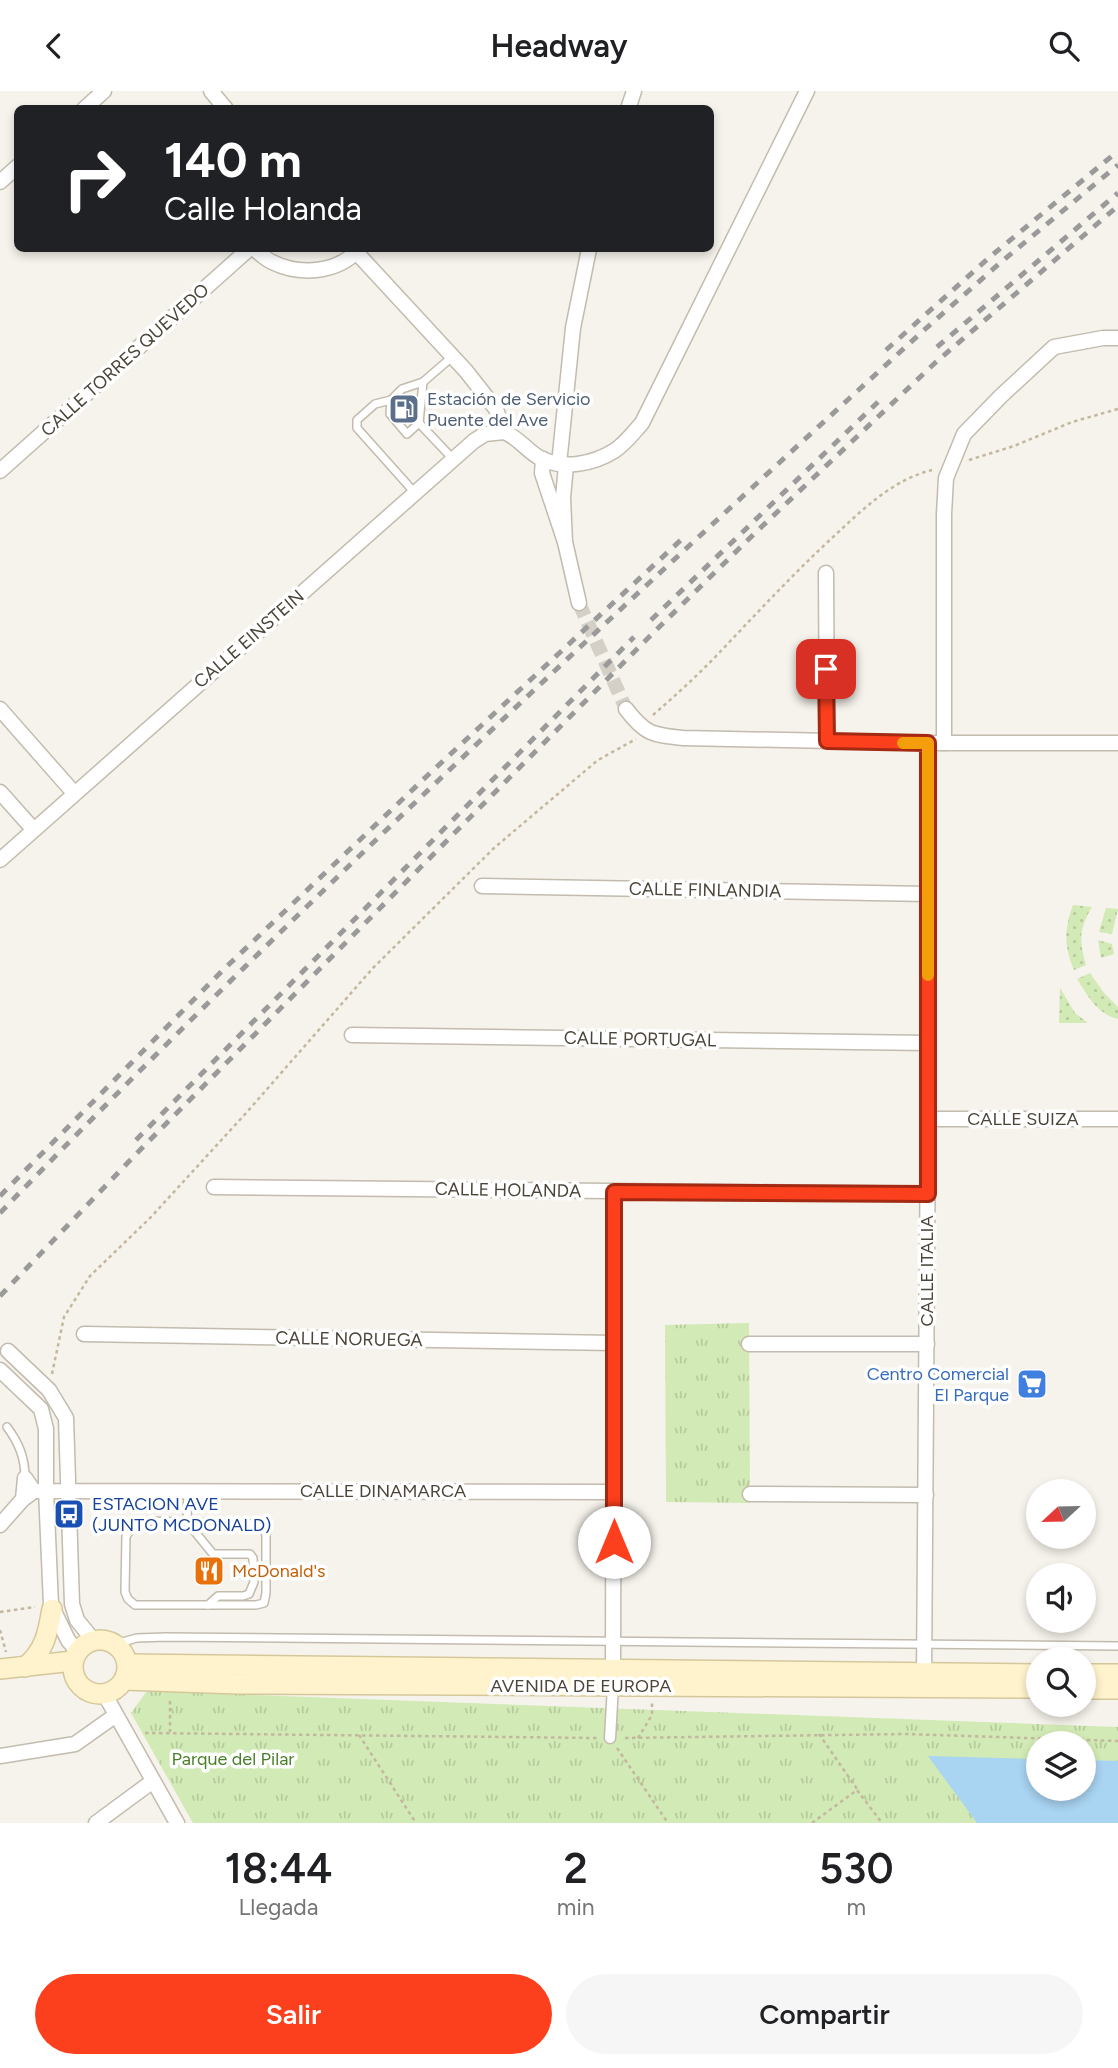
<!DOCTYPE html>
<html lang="es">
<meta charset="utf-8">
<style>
:root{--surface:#fff;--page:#f6f6f6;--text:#202124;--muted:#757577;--accent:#fc3f1d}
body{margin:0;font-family:Figtree,sans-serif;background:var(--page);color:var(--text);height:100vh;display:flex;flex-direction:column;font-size:26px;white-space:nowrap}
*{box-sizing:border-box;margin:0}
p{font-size:23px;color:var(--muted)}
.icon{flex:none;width:38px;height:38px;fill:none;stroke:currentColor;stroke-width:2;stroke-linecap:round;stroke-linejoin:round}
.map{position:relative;height:1732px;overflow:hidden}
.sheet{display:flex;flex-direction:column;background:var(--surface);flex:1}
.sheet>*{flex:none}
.top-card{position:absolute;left:14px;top:14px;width:700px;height:147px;border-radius:10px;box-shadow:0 4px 10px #0003;background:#202124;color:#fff;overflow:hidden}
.needle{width:46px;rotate:248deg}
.buttons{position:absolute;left:1026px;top:1388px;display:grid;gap:14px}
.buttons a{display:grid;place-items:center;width:70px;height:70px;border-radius:50%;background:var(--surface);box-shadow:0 4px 10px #0003;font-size:35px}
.pin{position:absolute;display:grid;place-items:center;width:60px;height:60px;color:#fff;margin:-30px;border-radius:14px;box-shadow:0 4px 10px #0006}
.me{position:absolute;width:77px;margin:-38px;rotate:0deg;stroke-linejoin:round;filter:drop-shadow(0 0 5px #0008)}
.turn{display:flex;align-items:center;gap:24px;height:147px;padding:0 35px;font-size:32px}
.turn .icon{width:91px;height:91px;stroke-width:2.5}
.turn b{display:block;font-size:49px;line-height:60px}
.eta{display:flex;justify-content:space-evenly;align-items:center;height:119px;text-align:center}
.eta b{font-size:42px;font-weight:600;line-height:49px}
.cta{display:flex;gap:14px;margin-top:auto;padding:14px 35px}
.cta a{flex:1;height:80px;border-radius:42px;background:var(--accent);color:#fff;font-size:28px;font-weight:600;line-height:80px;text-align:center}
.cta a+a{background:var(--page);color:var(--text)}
header{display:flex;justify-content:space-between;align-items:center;height:91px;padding:0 35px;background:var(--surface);font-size:32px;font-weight:600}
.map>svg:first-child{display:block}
</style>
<header><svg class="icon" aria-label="back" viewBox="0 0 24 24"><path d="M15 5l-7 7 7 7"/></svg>Headway<svg class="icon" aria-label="search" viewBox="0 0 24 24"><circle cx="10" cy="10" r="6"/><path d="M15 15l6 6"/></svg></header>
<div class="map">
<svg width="1118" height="1732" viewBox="0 0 1118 1732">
<defs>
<pattern id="grass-dots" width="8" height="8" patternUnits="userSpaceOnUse" patternTransform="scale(1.75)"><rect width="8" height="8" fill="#d2eab5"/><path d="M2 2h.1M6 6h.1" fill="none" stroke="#b6ca9c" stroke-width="1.8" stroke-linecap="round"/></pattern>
<pattern id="park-tufts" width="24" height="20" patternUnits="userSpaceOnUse" patternTransform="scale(1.75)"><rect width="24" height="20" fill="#d2eab5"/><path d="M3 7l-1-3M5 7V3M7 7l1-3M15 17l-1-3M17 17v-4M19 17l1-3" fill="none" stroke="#b6ca9c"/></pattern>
</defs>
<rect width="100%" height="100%" fill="#f6f3ec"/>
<g fill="url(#grass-dots)">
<path d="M1073 814 1092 816C1079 838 1079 849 1086 874L1074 879C1064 855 1064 838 1073 814Z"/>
<path d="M1106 817 1118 818 1112 843 1099 841Z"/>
<path d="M1098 849 1112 853 1114 863 1101 867Z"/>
<path d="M1090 882 1104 902 1118 916V928C1097 923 1088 905 1077 888Z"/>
<path d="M1060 897 1075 922 1088 932H1059Z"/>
</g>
<g fill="url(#park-tufts)" fill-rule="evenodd">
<path d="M749 1232 750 1412 666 1411 665 1234Z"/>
<path d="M147 1600 1118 1636V1732H193L131 1622ZM1038 1652H1083V1698H1038Z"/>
</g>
<path fill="#a9d4f2" d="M928 1665 1038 1668V1698H1083V1669L1118 1670V1732H977Z"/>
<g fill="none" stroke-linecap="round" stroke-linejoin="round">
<path stroke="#d4d0c8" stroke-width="14" stroke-dasharray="14 7" stroke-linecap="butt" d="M579 512 626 618"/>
<g stroke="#c2bbae" stroke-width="10">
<g id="service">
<path d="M452 266 423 291 419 332 453 368"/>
<path d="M391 309 375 313 357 329V337L415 402"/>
<path d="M419 332 407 343 390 323 391 309 402 298 423 291"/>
<path d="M7 1336C19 1352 25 1367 25 1387"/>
<path d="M188 1400 187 1431 213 1463H250L253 1467 254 1491 249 1503 243 1505H218L208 1514"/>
<path d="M144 1430 256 1433 261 1435 266 1443V1502L264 1512 256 1514H135L128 1508 125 1501 126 1445 134 1435Z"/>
<path d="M115 1553 137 1547 166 1546 1118 1555"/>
</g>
</g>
<g stroke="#c2bbae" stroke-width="13">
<path id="pedestrian" d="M610 1647 613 1595"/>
</g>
<g stroke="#c2bbae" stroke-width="17">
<g id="minor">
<path d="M211 0 226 18"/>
<path d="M84 18 104 0"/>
<path d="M628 18 634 0"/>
<path d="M0 91 18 75"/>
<path d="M254 158C260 162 265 168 272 171 300 185 338 182 359 158"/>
<path d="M356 161 466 280 496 318 504 341"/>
<path d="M504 341C518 346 527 360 540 367 563 379 593 373 614 360 625 353 633 342 642 332L807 0"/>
<path d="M543 368 542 382 565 451 563 407 566 374"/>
<path d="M559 373 573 237 589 158"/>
<path d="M0 380 249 158"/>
<path d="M565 451 579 512"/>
<path d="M826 482 827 650"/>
<path d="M0 618 74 702"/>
<path d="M626 618C645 643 652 644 683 647L928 652H1118"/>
<path d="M944 652V423L946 387 964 343 1001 305 1054 256 1103 247H1118"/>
<path d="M0 701 33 738"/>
<path d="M0 769 474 350 485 343 504 341"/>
<path d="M482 795 928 803"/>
<path d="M352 944 928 952"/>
<path d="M928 1028H1118"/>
<path d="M214 1096 928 1103"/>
<path d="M84 1243 614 1252"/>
<path d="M749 1253H927"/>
<path d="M8 1260 49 1299 66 1327 72 1513 77 1529 94 1550"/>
<path d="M0 1279 41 1318 46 1338V1399L51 1514 68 1549 77 1560"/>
<path d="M750 1403 926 1404"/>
<path d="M23 1408 25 1387 34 1400 614 1401"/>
<path d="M0 1434 23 1408 30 1403"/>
<path d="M613 1587 614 1101"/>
<path d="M924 1589 928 1028V652"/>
<path d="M105 1604 177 1732"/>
<path d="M0 1665 75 1653 116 1624"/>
<path d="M96 1732 153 1690"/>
</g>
</g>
<g stroke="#d6c79b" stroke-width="22">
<g id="secondary">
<circle cx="100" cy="1576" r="27"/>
<path d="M127 1573 1038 1583"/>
<path d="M25 1576C45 1560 48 1541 52 1518"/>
<path d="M0 1578 73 1570"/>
<path d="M1083 1583H1118"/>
<path d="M124 1589 238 1593 1038 1597"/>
<path d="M1083 1598H1118"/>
</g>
</g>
<g stroke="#c4b79f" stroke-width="2.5" stroke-dasharray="3.5 3.5" stroke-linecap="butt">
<path d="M969 369 1014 355 1072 331 1118 318"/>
<path d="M653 624C676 604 698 584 719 562 756 523 792 484 832 447 862 419 892 389 932 379"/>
<path d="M52 1283 64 1226 90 1185 151 1126 247 1021 373 877 494 757 598 669 636 648"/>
<path d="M0 1521 35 1516"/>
<path d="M0 1539 6 1561"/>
<path d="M170 1610V1641"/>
<path d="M145 1642 597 1647"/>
<path d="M819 1643 857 1698"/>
<path d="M359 1644 416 1732"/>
<path d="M625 1647 906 1643 1118 1650"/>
<path d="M638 1647 652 1624V1612"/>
<path d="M617 1657 668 1732"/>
<path d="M812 1732 857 1699 882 1732"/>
</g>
<use href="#service" stroke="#fff" stroke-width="7"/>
<use href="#pedestrian" stroke="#fff" stroke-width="10"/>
<use href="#minor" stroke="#fff" stroke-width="14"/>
<use href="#secondary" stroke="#fff3cd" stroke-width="19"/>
<g stroke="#9a9a9a" stroke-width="5" stroke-dasharray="9 9" stroke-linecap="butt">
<path d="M937 256 1118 102"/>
<path d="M886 259 991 165 1118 60"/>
<path d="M651 529 878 311"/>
<path d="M136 1049 634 546"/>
<path d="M0 1105 223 879 428 684 683 447"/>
<path d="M0 1122C296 816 609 527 923 240L1000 172 1118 74"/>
<path d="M0 1205 141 1058 650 545 755 442 936 271 1118 115"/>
</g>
</g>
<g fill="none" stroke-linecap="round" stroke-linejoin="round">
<g stroke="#a42913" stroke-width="18">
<path id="route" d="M614 1451V1101L928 1103V652L827 650 826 578"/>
</g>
<use href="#route" stroke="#fc3f1d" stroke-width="12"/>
<path stroke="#f59e0b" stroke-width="12" d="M903 652H928V884"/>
</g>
<defs>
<g id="fuel-square" transform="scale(1.575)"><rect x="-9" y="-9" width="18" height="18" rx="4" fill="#5c6f8a" stroke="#fff"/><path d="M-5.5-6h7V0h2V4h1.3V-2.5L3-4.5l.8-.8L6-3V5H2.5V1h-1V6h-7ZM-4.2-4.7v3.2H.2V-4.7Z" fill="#fff"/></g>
<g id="supermarket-square" transform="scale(1.575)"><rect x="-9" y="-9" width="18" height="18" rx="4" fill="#3f7fe0" stroke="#fff"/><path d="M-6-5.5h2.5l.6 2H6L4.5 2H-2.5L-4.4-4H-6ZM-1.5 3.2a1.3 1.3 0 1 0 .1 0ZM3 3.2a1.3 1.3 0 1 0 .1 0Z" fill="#fff"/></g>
<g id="bus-square" transform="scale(1.575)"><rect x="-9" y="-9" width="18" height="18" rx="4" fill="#1a4fb4" stroke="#fff"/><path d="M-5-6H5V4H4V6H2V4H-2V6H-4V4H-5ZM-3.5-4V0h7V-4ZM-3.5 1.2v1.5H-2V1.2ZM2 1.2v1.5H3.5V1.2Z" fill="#fff"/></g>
<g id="restaurant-square" transform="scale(1.575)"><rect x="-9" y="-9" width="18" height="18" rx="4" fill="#e8710a" stroke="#fff"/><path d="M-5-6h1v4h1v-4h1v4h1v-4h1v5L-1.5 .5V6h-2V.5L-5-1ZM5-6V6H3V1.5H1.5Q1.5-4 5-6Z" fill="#fff"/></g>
</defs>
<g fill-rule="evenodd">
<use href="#fuel-square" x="404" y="318"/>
<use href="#supermarket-square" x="1032" y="1293"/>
<use href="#bus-square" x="69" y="1423"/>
<use href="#restaurant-square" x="209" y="1480"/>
</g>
<g text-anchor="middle" stroke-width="7" stroke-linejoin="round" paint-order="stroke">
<g font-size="18" fill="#4b4439" stroke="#fff">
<text transform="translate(125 269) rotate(-42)" y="6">CALLE TORRES QUEVEDO</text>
<text transform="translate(249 548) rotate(-41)" y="6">CALLE EINSTEIN</text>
<text transform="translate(705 799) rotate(1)" y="6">CALLE FINLANDIA</text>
<text transform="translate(640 948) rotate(1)" y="6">CALLE PORTUGAL</text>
<text x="1023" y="1034">CALLE SUIZA</text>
<text transform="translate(508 1099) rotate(1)" y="6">CALLE HOLANDA</text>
<text transform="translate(927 1180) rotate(-90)" y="6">CALLE ITALIA</text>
<text transform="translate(349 1248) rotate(1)" y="6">CALLE NORUEGA</text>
<text x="383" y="1406">CALLE DINAMARCA</text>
<text x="581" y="1601">AVENIDA DE EUROPA</text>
</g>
<g font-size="18" fill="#4e5e75" stroke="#fff" text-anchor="start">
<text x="427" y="314">Estación de Servicio<tspan x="427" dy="21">Puente del Ave</tspan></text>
</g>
<g font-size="18" fill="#366cbe" stroke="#fff" text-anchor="end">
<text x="1009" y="1289">Centro Comercial<tspan x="1009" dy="21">El Parque</tspan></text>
</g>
<g font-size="18" fill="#164399" stroke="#fff" text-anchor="start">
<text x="92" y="1419">ESTACION AVE<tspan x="92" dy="21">(JUNTO MCDONALD)</tspan></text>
</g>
<g font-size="18" fill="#c56008" stroke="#fff" text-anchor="start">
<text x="232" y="1486">McDonald's</text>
</g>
<g font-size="18" fill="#4a7f2a" stroke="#fff">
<text x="233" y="1674">Parque del Pilar</text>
</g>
</g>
</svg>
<div class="buttons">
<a><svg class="needle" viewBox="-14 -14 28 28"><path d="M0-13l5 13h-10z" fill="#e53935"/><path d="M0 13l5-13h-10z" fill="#757577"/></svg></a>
<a><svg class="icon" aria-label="sound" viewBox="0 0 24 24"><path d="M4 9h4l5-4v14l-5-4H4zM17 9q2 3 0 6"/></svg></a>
<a><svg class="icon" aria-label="search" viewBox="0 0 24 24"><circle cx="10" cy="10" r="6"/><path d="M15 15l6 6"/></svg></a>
<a><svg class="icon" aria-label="layers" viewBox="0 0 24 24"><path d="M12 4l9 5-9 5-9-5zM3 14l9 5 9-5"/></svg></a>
</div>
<div class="pin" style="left:826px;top:578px;background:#d93025"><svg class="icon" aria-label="arrive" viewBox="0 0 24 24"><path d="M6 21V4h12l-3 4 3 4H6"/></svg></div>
<svg class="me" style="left:614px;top:1451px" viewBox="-20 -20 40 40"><circle r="19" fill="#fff"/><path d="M0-13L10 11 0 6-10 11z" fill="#fc3f1d"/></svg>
<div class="top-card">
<div class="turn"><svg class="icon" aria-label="right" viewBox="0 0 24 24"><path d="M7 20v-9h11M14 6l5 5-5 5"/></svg><div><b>140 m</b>Calle Holanda</div></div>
</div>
</div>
<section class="sheet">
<div class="eta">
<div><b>18:44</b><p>Llegada</p></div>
<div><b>2</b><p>min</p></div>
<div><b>530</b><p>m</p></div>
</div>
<div class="cta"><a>Salir</a><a>Compartir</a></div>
</section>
